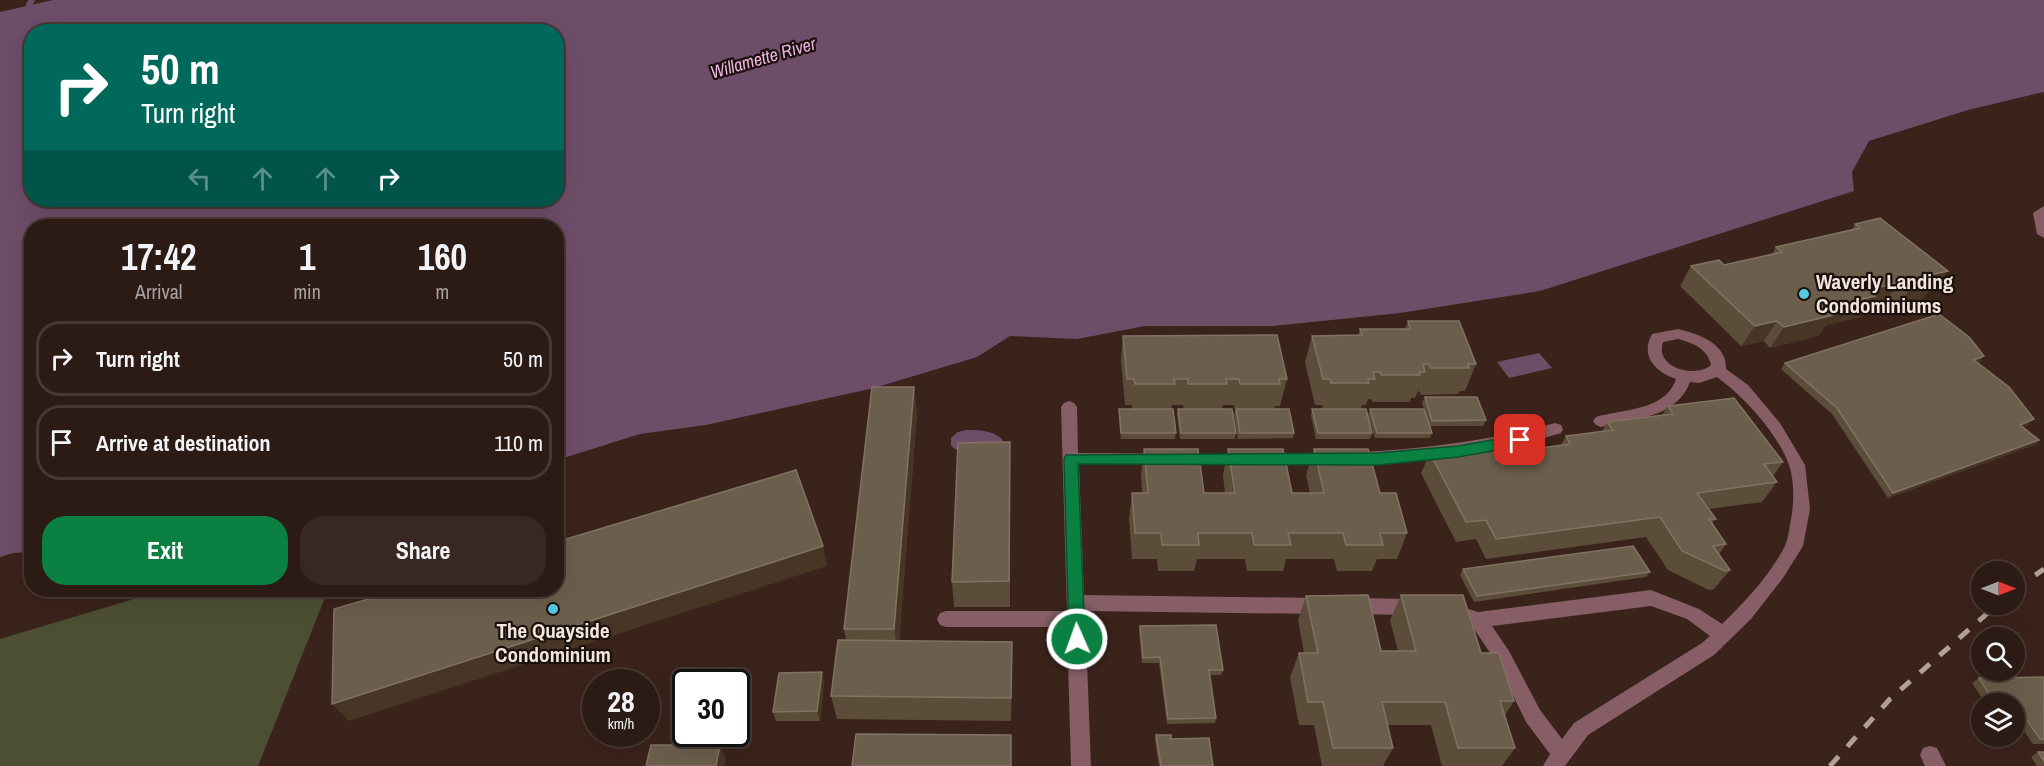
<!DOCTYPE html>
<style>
:root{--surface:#2c1a14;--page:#382722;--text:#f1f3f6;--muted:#a6a1a0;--line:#483834;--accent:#0b8043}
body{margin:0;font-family:"Archivo Narrow",sans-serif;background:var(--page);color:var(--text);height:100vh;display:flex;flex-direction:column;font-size:22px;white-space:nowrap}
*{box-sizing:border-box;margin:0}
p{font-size:20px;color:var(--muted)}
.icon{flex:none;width:33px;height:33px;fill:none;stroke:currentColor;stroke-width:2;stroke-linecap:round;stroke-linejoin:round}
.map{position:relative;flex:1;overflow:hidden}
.sheet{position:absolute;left:24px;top:219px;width:540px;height:378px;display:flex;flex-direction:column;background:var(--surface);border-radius:24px;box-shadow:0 6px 24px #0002,0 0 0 2px var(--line)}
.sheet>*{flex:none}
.banner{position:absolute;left:24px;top:24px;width:540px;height:183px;border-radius:24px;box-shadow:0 6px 24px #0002,0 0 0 2px var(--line);background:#00695c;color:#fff;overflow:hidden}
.needle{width:39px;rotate:90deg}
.tools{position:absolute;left:1971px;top:561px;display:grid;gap:12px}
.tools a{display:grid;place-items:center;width:54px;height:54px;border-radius:50%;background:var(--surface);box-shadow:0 6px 24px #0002,0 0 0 2px var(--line);font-size:30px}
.speed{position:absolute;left:582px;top:669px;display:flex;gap:12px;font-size:30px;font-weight:700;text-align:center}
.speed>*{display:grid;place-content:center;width:78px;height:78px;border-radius:50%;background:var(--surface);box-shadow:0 6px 24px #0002,0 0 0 2px var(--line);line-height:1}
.speed small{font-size:15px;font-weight:400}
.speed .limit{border:3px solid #111;border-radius:9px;background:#fff;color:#111}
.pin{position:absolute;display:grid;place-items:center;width:51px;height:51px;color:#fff;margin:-26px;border-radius:12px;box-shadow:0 3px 9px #0006}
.me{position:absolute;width:66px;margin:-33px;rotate:358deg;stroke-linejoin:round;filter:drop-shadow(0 0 4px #0008)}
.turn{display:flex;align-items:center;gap:21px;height:126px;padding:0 18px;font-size:27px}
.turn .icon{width:78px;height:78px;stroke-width:2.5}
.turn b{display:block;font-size:42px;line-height:51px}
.lanes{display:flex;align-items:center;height:57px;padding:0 18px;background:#0003;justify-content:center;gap:30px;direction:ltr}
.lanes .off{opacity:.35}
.eta{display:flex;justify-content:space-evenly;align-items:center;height:102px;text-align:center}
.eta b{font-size:36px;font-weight:700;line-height:42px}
.button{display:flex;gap:12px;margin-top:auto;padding:12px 18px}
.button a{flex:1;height:69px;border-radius:24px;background:var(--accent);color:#fff;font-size:24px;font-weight:700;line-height:69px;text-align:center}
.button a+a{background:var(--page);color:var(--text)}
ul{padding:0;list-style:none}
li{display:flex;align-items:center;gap:18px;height:75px;margin:0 12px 9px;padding:0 6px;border:3px solid var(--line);border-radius:24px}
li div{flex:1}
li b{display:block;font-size:22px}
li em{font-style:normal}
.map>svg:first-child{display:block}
</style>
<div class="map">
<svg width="2044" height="766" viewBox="0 0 2044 766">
<rect width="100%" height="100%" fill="#3a231b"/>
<path fill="#4d4f35" d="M164 590H328L258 766H0V639Z"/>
<g fill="#6e4d68" fill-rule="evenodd">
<path d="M53 0H2044V92L1968 110 1869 141 1852 172 1854 191 1540 291 1400 313 1273 326H1145L1077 339 1010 336 977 357 874 388 706 425 640 434 557 460 556 226H32L31 552 13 553 0 557V12ZM32 32H556V200H32Z"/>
<path d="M1539 353 1552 368 1509 378 1497 362Z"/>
<path d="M966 430C979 430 992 430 1002 439L1004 446 958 451 951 446V438L958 432Z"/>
</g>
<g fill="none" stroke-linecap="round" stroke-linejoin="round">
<path stroke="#6e4d68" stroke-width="6" d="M29 5 32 0"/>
<g fill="#875e65" fill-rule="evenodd">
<path d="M2044 206V238L2037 234 2033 213Z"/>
<path d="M1678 329C1698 334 1727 343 1726 369L1748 385 1780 423 1805 465 1810 509 1803 546 1783 578 1751 619 1714 655 1588 735 1565 766H1543L1550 754 1526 722 1497 663 1472 626 1447 617 1444 612 1447 607 1453 604 1478 612 1651 590 1699 609 1722 624C1745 602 1770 575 1785 546 1788 539 1789 531 1790 524 1794 507 1795 482 1789 465 1777 432 1744 397 1717 377L1699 383 1690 382C1677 418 1633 419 1601 427L1596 425 1593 421 1596 417C1622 409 1666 411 1676 379 1655 372 1640 356 1652 334ZM1678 339C1693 343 1708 349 1711 365 1695 379 1654 367 1663 342ZM1651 606 1687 619 1710 636 1702 643 1574 723 1562 739 1540 710 1509 651 1492 626Z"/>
<path d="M1069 401 1074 403 1077 407 1078 453C1237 453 1400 465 1555 423L1561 425 1563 429 1561 433C1464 464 1362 465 1262 465 1201 465 1140 465 1079 465L1084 595 1321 598 1327 601 1330 606 1327 611 1321 614 1085 611 1091 766H1071L1067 627H946L940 625 937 619 940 613 946 611H1067L1061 407 1064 403Z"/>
<path d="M1351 598 1414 599 1420 602 1423 607 1420 612 1414 615 1351 614 1345 611 1342 606 1345 601Z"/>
<path d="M1930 746 1937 748 1946 766H1925L1920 755 1923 748Z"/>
</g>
<g stroke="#b1a099" stroke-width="5" stroke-dasharray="13 13" stroke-linecap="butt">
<path d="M2014 590 2044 569"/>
<path d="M1830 766 1890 699 1998 604"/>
</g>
</g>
<g fill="#5b4d3a">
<path d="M1855 224 1932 291 1928 292 1918 305 1894 310 1885 302 1867 307 1860 317 1826 325 1818 336 1770 348 1764 341 1741 346 1680 286 1691 266 1724 265 1772 254 1776 247 1852 230Z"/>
<path d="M1408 321 1476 364 1465 391H1460L1458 394 1421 395 1419 391H1418L1415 398H1411L1410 402H1372L1371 399H1368L1366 405H1362L1361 409 1372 433 1370 439H1316L1311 415 1312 409H1323L1322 405H1315L1305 362 1312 336 1358 335 1360 329H1405Z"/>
<path d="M1123 336 1287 379 1280 406H1275L1274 409 1294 433 1293 438 1238 439 1234 415 1235 410 1234 405H1223L1222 409 1236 433 1235 439H1180L1177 415 1178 409H1184L1183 405H1172L1171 409 1176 433 1175 439H1121L1119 415V409H1132V405H1125L1121 362Z"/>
<path d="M1984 356 1979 362 1977 363 2028 425 2023 427 2039 440 2034 445 1888 498 1832 414 1781 369 1785 363Z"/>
<path d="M914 387 917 414 899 641 1012 666 1011 721 837 719 831 696 846 640 844 629Z"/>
<path d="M1425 397 1486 420 1483 426H1430L1422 403Z"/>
<path d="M1668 406 1783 462 1773 476 1777 482 1762 502 1709 509 1716 519 1712 523 1726 544 1719 554 1730 570 1714 589 1709 590 1668 570 1646 537 1486 559 1476 539 1456 542 1421 473 1430 453H1504L1561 445 1566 436 1602 432 1607 422 1662 415Z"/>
<path d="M1370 409 1432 433 1430 438H1375L1368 415Z"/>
<path d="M1144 449 1204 493H1225L1223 475 1228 449 1292 493H1310L1306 475 1314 449 1380 493 1407 533 1397 559H1377L1372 571H1337L1334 559H1286L1283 571H1247L1245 559H1197L1194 571H1158L1157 559H1132L1129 519 1132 493H1142L1141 475Z"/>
<path d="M1010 469V607H954L952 582Z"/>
<path d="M1463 569 1650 572 1646 577 1474 602 1460 575Z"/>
<path d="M1401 595 1481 653 1514 701 1505 715 1515 748 1502 766H1442L1431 725H1387L1393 748 1383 766H1322L1314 725H1299L1290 677 1299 653H1304L1298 620 1306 596 1381 651H1398L1390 620Z"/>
<path d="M1140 626 1223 670 1221 675H1210L1216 718 1215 723 1167 724 1159 663H1142L1139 631Z"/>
<path d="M1979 678 2044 679V744H2033L2020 725H2014V704H1986L1972 683Z"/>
<path d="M824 682 820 721H776L773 712Z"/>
<path d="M1156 735 1171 739 1213 766H1159L1155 740Z"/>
<path d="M2038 752H2044V766H2037L2031 757Z"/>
</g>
<g fill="#473626">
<path d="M1948 271 1932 291 1928 292 1918 305 1894 310 1910 290 1925 276Z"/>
<path d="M1900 282 1885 302 1867 307 1860 317 1826 325 1818 336 1770 348 1784 327 1868 290Z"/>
<path d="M1777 321 1764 341 1741 346 1755 326Z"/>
<path d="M1984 356 1979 362 1969 366 1974 360Z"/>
<path d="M914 387 917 414 898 653 894 629Z"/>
<path d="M2034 419 2028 425 2015 430 2020 425Z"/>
<path d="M2039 440 2034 445 1888 498 1893 493Z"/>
<path d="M823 546 827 566 349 721 332 704Z"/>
<path d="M1012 642V666L1011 721V698Z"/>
<path d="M822 672 824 682 820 721 817 711Z"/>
<path d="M720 745 726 759 724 766H716Z"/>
</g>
<g fill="#6c5e4c" stroke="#817363" stroke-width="1.5">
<path d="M1880 218 1948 271 1925 276 1934 284 1910 290 1900 282 1868 290 1875 296 1826 308 1833 315 1784 327 1777 321 1755 326 1691 266 1719 260 1724 265 1782 252 1776 247 1860 228 1855 224Z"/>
<path d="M1939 314 1969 337 1984 356 1974 360 2009 387 2034 419 2020 425 2039 440 1893 493 1837 408 1785 363Z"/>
<path d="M1408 321H1459L1476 364H1468L1469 368H1431L1429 364H1423L1425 372H1419L1420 375H1381L1380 372H1373L1375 379H1368L1369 383H1331L1330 379H1323L1312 336 1362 335 1360 329H1410Z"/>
<path d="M1277 335 1287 379H1279L1280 384H1240L1239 379H1226L1227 384H1188V379H1174L1175 384H1135L1134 379H1127L1123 336Z"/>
<path d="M872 387H914L894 629H844Z"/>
<path d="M1425 397H1477L1486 420 1432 421Z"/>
<path d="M1734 398 1783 462 1764 464 1777 482 1697 493 1716 519H1709L1726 544 1713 546 1730 570 1725 571 1682 551 1660 517 1496 539 1486 520 1466 522 1430 453 1499 445 1504 453 1570 444 1566 436 1613 430 1607 422 1673 414 1668 406Z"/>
<path d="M1119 409H1173L1176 433H1121Z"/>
<path d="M1178 409H1232L1236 433H1181Z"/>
<path d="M1236 409H1289L1294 433H1240Z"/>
<path d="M1312 409H1366L1372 433H1318Z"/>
<path d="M1370 409H1424L1432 433H1377Z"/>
<path d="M1010 442 1009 581 952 582 958 443Z"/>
<path d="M1144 449H1198L1204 493H1235L1228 449H1283L1292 493H1324L1314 449H1368L1380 493H1396L1407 533H1380L1383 545H1346L1343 533H1288L1291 545H1254L1252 533H1198L1199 545H1162L1161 533H1135L1132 493H1148Z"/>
<path d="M796 470 823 546 332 704 334 609 399 590H556V542Z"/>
<path d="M1633 546 1650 572 1477 596 1463 569Z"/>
<path d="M1368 595 1381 651H1416L1401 595H1463L1481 653H1499L1514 701H1500L1515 748H1458L1445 702H1382L1393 748H1333L1323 702H1308L1299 653H1318L1306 596Z"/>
<path d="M1216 625 1223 670H1209L1216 718 1168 719 1160 657 1143 658 1140 626Z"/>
<path d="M838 640 1012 642 1011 698 831 696Z"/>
<path d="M822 672 817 711 773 712 779 673Z"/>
<path d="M2043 677 2044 679V739H2040L2027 720H2014V704H1995L1979 678Z"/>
<path d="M856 734 1011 735V766H852Z"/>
<path d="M1156 735H1171V739L1209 738 1213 766H1161Z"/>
<path d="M651 745H720L716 766H646Z"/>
<path d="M2038 752H2044V761Z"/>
</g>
<path fill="#0b8043" stroke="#07532c" stroke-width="1.5" d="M1520 435 1525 437 1527 440 1525 444 1520 446 1458 457 1378 465 1078 464 1085 639 1083 645 1077 647 1071 645 1069 639 1064 459 1066 455 1378 453 1458 446Z"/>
<g fill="#57c9e2" stroke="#1a100c" stroke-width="2">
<circle cx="1804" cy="294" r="6"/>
<circle cx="553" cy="609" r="6"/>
</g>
<g text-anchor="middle" stroke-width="4.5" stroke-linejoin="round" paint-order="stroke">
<g font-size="18" font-style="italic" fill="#ecb3e1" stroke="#1a100c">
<text transform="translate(763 58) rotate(-16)" y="6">Willamette River</text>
</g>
<g font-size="21" font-weight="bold" fill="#f4e5df" stroke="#1a100c" text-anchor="start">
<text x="1816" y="289">Waverly Landing<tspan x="1816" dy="24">Condominiums</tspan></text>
<text x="553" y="638" text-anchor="middle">The Quayside<tspan x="553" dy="24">Condominium</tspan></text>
</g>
</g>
</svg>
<div class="tools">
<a><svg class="needle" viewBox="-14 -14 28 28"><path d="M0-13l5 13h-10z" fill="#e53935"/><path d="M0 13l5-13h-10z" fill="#a6a1a0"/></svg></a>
<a><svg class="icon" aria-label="search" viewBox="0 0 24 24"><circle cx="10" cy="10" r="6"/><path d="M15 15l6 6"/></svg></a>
<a><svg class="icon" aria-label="layers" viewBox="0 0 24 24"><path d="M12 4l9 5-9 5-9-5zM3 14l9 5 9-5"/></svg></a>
</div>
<div class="speed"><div>28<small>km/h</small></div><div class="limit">30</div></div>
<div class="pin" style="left:1520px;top:440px;background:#d93025"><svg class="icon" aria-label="arrive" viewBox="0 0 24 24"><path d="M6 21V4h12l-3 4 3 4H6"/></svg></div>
<svg class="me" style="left:1077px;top:639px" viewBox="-20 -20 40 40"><circle r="17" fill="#0b8043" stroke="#fff" stroke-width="3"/><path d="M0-11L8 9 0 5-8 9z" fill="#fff"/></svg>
<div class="banner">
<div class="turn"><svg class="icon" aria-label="right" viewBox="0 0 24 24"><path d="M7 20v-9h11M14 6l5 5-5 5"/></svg><div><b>50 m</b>Turn right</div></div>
<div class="lanes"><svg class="icon off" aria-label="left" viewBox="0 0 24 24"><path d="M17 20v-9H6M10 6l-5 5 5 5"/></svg><svg class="icon off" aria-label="ahead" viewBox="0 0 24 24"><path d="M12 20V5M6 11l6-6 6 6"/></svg><svg class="icon off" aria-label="ahead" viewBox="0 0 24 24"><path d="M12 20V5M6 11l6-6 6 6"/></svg><svg class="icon" aria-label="right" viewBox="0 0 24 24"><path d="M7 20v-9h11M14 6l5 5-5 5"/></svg></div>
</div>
<section class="sheet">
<div class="eta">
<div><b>17:42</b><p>Arrival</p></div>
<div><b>1</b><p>min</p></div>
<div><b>160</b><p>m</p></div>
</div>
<ul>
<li><svg class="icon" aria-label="right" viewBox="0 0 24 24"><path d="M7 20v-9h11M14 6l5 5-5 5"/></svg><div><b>Turn right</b></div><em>50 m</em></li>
<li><svg class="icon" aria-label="arrive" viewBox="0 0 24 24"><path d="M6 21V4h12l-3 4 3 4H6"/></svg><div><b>Arrive at destination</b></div><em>110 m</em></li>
</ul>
<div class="button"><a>Exit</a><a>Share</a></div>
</section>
</div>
